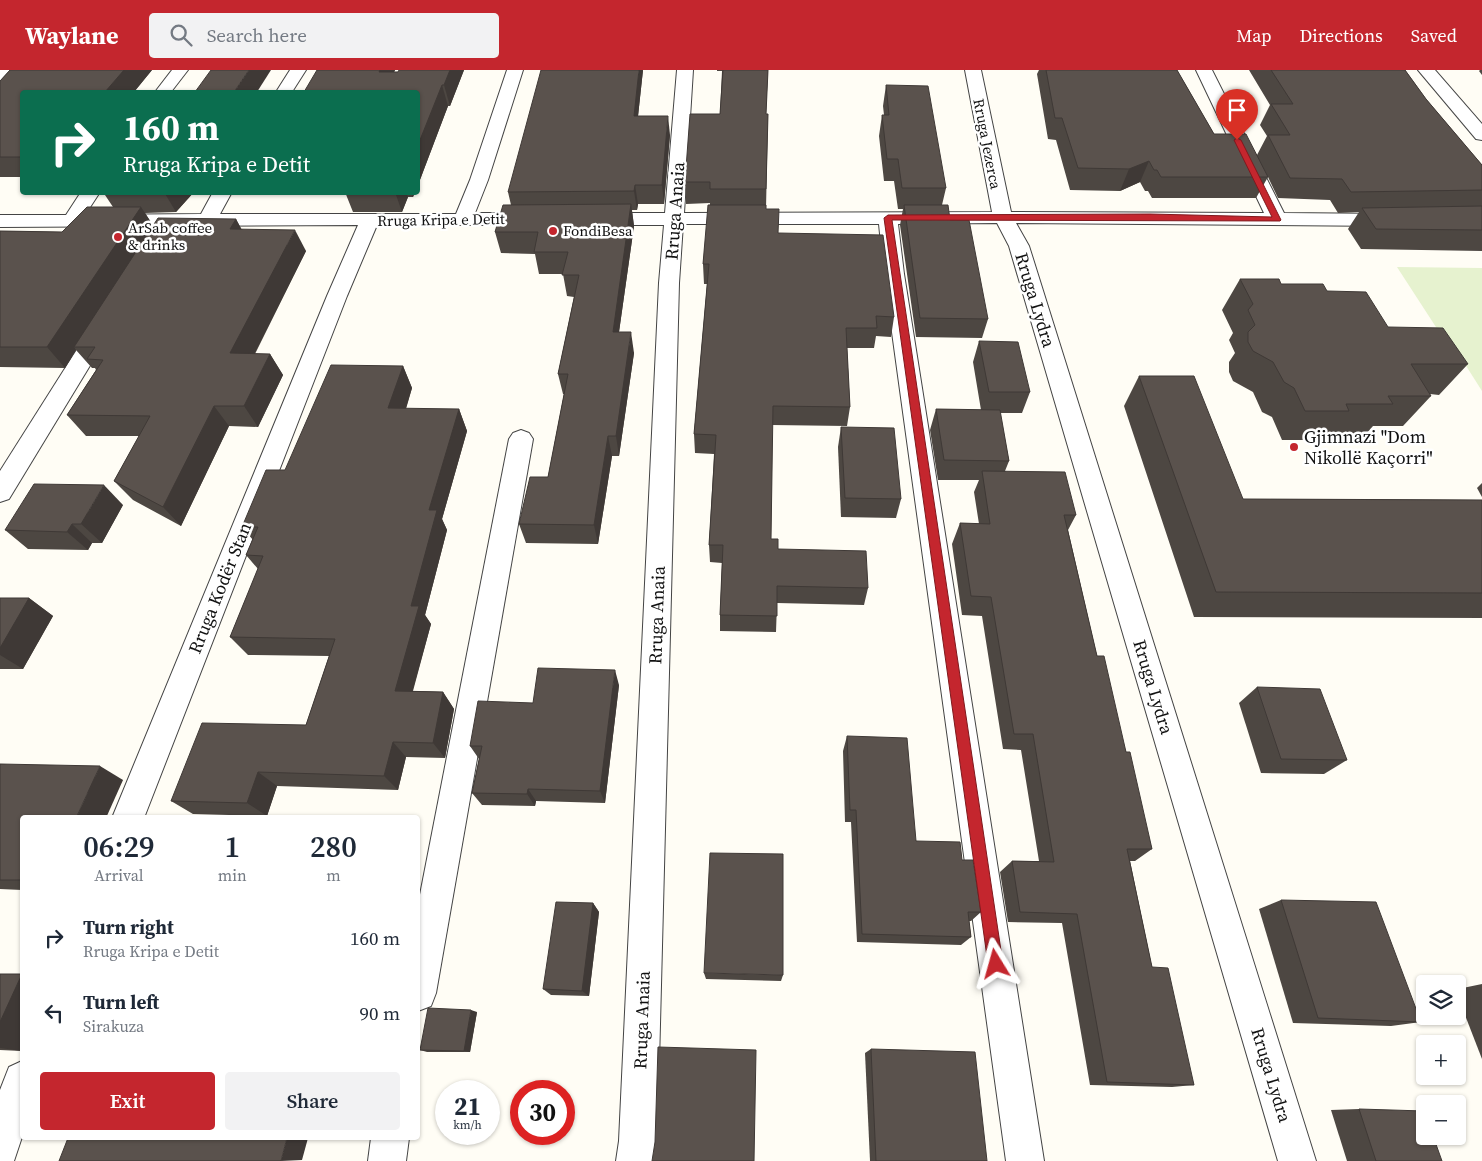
<!DOCTYPE html>
<meta charset="utf-8">
<style>
:root{--surface:#fff;--page:#f2f2f3;--text:#1f2937;--muted:#747a83;--accent:#c4262e}
body{margin:0;font-family:"Source Serif 4",serif;background:var(--page);color:var(--text);height:100vh;display:flex;flex-direction:column;font-size:19px;white-space:nowrap}
*{box-sizing:border-box;margin:0}
p{font-size:16px;color:var(--muted)}
.icon{flex:none;width:28px;height:28px;fill:none;stroke:currentColor;stroke-width:2;stroke-linecap:round;stroke-linejoin:round}
.map{position:relative;flex:1;overflow:hidden}
.panel{position:absolute;left:20px;top:745px;width:400px;height:325px;display:flex;flex-direction:column;background:var(--surface);border-radius:5px;box-shadow:0 1px 4px #0004}
.panel>*{flex:none}
.banner{position:absolute;left:20px;top:20px;width:400px;height:105px;border-radius:5px;box-shadow:0 1px 4px #0004;background:#0b6e4f;color:#fff;overflow:hidden}
.fabs{position:absolute;left:1416px;top:905px;display:grid;gap:10px}
.fabs a{display:grid;place-items:center;width:50px;height:50px;border-radius:5px;background:var(--surface);box-shadow:0 1px 4px #0004;font-size:25px}
.speed{position:absolute;left:435px;top:1010px;display:flex;gap:10px;font-size:25px;font-weight:700;text-align:center}
.speed>*{display:grid;place-content:center;width:65px;height:65px;border-radius:50%;background:var(--surface);box-shadow:0 1px 4px #0004;line-height:1}
.speed small{font-size:12px;font-weight:400}
.speed .limit{border:8px solid #d22;background:#fff;color:#111}
.pin{position:absolute;display:grid;place-items:center;width:42px;height:42px;color:#fff;margin:-51px -21px;border-radius:50% 50% 50% 0;rotate:-45deg;box-shadow:0 0 5px #0007}
.pin .icon{rotate:45deg}
.me{position:absolute;width:55px;margin:-28px;rotate:352deg;stroke-linejoin:round;filter:drop-shadow(0 0 4px #0008)}
.turn{display:flex;align-items:center;gap:18px;height:105px;padding:0 20px;font-size:22px}
.turn .icon{width:65px;height:65px;stroke-width:2.5}
.turn b{display:block;font-size:35px;line-height:42px}
.eta{display:flex;justify-content:space-evenly;align-items:center;height:85px;text-align:center}
.eta b{font-size:30px;font-weight:600;line-height:35px}
.button{display:flex;gap:10px;margin-top:auto;padding:10px 20px}
.button a{flex:1;height:58px;border-radius:5px;background:var(--accent);color:#fff;font-size:20px;font-weight:600;line-height:58px;text-align:center}
.button a+a{background:var(--page);color:var(--text)}
ul{padding:0;list-style:none}
li{display:flex;align-items:center;gap:15px;height:75px;padding:0 20px}
li div{flex:1}
li b{display:block;font-size:19px}
li em{font-style:normal}
header{display:flex;align-items:center;gap:30px;box-sizing:border-box;height:70px;padding:0 25px;background:var(--accent);color:#fff}
header strong{font-size:24px}
nav{display:flex;gap:28px;margin-inline-start:auto;font-size:18px}
.search{width:350px;height:45px;background:var(--page);display:flex;align-items:center;gap:12px;box-sizing:border-box;padding:0 18px;border-radius:5px;color:var(--muted);font-size:19px}
.map>svg:first-child{display:block}
</style>
<header>
<strong>Waylane</strong>
<div class="search"><svg class="icon" aria-label="search" viewBox="0 0 24 24"><circle cx="10" cy="10" r="6"/><path d="M15 15l6 6"/></svg>Search here</div>
<nav><a>Map</a><a>Directions</a><a>Saved</a></nav>
</header>
<div class="map">
<svg width="1482" height="1091" viewBox="0 0 1482 1091">
<rect width="100%" height="100%" fill="#fffdf5"/>
<path fill="#e6f2cf" d="M1397 197 1482 198V321L1463 291H1458Z"/>
<g fill="none" stroke-linecap="round" stroke-linejoin="round">
<g stroke="#444" stroke-width="2">
<g id="street">
<path d="M0 0H15L6 10 0 12Z"/>
<path d="M172 0H188L171 22H155Z"/>
<path d="M290 0H306L292 22H276Z"/>
<path d="M507 0H523L488 110 475 143H536L543 145 546 149 543 153 536 155H377L347 226 144 748H112L327 226 358 155 0 157V145H66L81 122H100L85 145 201 144 213 122H232L220 144H456L470 110Z"/>
<path d="M677 0H693L684 143 992 142 965 0H981L1011 142 1264 143 1196 0H1212L1284 143 1391 144 1398 146 1401 150 1398 154 1391 156 1016 153 1029 176 1316 1091H1278L1009 176 997 153 898 154 904 204 1044 1091H1006L884 204 879 154H683L679 213 657 1071 654 1091H616L619 1071 659 213 664 155H596L589 153 586 149 589 145 596 143H665Z"/>
<path d="M1418 0H1435L1482 54V70L1476 69Z"/>
<path d="M103 249 111 251 114 256 9 429 0 432V401L95 251Z"/>
<path d="M521 360 529 363 533 369 436 923 431 936 418 941V835L509 369 513 363Z"/>
<path d="M22 991V1067L14 1091H0V1020L9 997Z"/>
<path d="M371 1068H409L406 1091H368Z"/>
</g>
</g>
<use href="#street" fill="#fff" fill-rule="evenodd"/>
</g>
<g fill="#4d4742">
<path d="M10 0H152L134 22H22V107H0V11Z"/>
<path d="M317 0H395L394 2 464 0 450 36H448L418 115V22Z"/>
<path d="M643 0 638 46 670 65 664 134H638L637 140H632L634 156 619 262 634 283 619 386H612L598 474 526 473 519 454 548 407 564 324H563L558 304 574 227 567 226 563 204H539L535 184 501 183 495 162 511 135 508 122Z"/>
<path d="M717 0H768L766 44H768L766 139 778 163 894 247 891 267 876 266 874 278H847L850 337 847 356 772 355 771 469 778 479 868 518 864 535 777 533 776 562 720 561V545L722 493 710 492 709 475 714 384 695 383 694 364 707 214H704L703 194 710 133 686 134 685 112 720 44 722 1H717Z"/>
<path d="M1039 0H1177L1214 64 1257 85 1267 66 1260 55 1270 35 1249 0H1405L1426 29 1482 95V181L1361 179 1348 159 1359 142 1338 143 1330 130 1278 128 1268 107 1256 128H1152L1148 121H1145L1140 112 1120 121 1070 120 1056 70 1048 69 1037 4Z"/>
<path d="M1480 0H1482V5L1479 1Z"/>
<path d="M886 15 946 118 942 135 950 150 988 249 982 268 916 267 900 155 903 139H898L894 111H884L879 66 882 45H884L883 36Z"/>
<path d="M103 122H194L176 142 145 143 153 156 236 149 241 159 306 181 255 284H270L283 305 258 357 229 356 181 456 133 430 114 411 139 366H86L67 345 96 300 95 298H92L76 280 65 298 0 297V161L62 162 113 137Z"/>
<path d="M345 122H415L413 127H408L402 142H353Z"/>
<path d="M1240 209 1281 214 1327 221 1388 257 1468 294 1439 325 1430 324 1431 326 1403 356H1373L1366 364 1330 363 1325 370H1282L1272 347 1262 342 1253 322 1233 311 1229 302V292L1235 283 1229 270 1233 263 1222 240Z"/>
<path d="M979 271 1030 322 1022 343H1000L1009 391 1005 401 1076 445 1068 460 1097 586 1126 682 1152 779 1135 791H1130L1152 897 1194 1015 1172 1017 1090 1015 1062 853 1008 852 1000 802 1012 791H1039L1021 680 1003 679 982 546 962 545 952 474 960 453 979 454 974 422 979 410H938L930 360 936 339 981 340 973 292Z"/>
<path d="M403 296 412 318 406 339H459L467 361 442 449 447 460 425 545 431 554 413 621 443 622 454 639 445 688 406 687 398 720 277 716 267 746 193 744 171 731 306 655 329 586 248 585 230 567 258 499 246 485 253 470 242 457 285 400Z"/>
<path d="M1139 306 1243 429 1482 430V548L1194 547 1124 336Z"/>
<path d="M841 357 901 429 896 448 841 447 838 377Z"/>
<path d="M1482 413V427L1477 418Z"/>
<path d="M123 435 102 473H92L88 480 28 479 5 460Z"/>
<path d="M0 528H29L53 546 23 599H0Z"/>
<path d="M619 615 605 733 536 731 535 736 482 735 472 723 479 689 470 676Z"/>
<path d="M1257 617 1347 690 1324 704 1261 703 1239 633Z"/>
<path d="M847 666 916 771 962 790 981 842 971 851H969L971 867 961 875 857 872 851 752H845L843 681Z"/>
<path d="M0 694 123 710 22 748V820L0 819Z"/>
<path d="M1281 830 1421 952 1391 956 1293 953 1259 839Z"/>
<path d="M593 833 599 842 589 926 551 925 543 919Z"/>
<path d="M704 903 783 905 781 911 706 909Z"/>
<path d="M0 904 22 905V981L0 980Z"/>
<path d="M1482 914V989L1458 927V919Z"/>
<path d="M477 942 470 982H427L420 980Z"/>
<path d="M871 979 987 1091H870L865 983Z"/>
<path d="M1359 1039 1442 1091H1347L1331 1040Z"/>
</g>
<g fill="#3f3936">
<path d="M124 0H152L134 22H105Z"/>
<path d="M249 0H271L257 22H234Z"/>
<path d="M380 0H395L386 22 379 2Z"/>
<path d="M450 0H464L450 36 444 15Z"/>
<path d="M639 0H643L636 65 634 46Z"/>
<path d="M442 15 448 36 418 115V75Z"/>
<path d="M668 46 670 65 664 134 662 115Z"/>
<path d="M1149 91 1140 112 1120 121 1129 99Z"/>
<path d="M635 115 638 134 637 140 634 121Z"/>
<path d="M164 122H194L176 142Z"/>
<path d="M395 122H406L408 127 402 142Z"/>
<path d="M411 122H415L413 127Z"/>
<path d="M631 134 634 156 616 283 613 262Z"/>
<path d="M141 137 155 158 74 277 76 280 65 298 47 277Z"/>
<path d="M236 149 248 171 230 159Z"/>
<path d="M295 160 306 181 244 304 230 283Z"/>
<path d="M631 262 634 283 619 386 616 366Z"/>
<path d="M270 284 283 305 258 357 244 336Z"/>
<path d="M403 296 412 318 399 360 388 338Z"/>
<path d="M214 336 229 356 181 456 163 437Z"/>
<path d="M459 339 467 361 442 449 447 460 425 545 431 554 408 637 395 621 429 440Z"/>
<path d="M608 366 612 386 598 474 594 455Z"/>
<path d="M104 415 123 435 102 473 81 454Z"/>
<path d="M72 454 92 473 88 480 67 462Z"/>
<path d="M29 528 53 546 23 599 0 585V578Z"/>
<path d="M615 600 619 615 605 733 600 721Z"/>
<path d="M443 622 454 639 445 688 433 673Z"/>
<path d="M393 672 406 687 398 720 384 706Z"/>
<path d="M100 696 123 710 106 748H76Z"/>
<path d="M258 702 277 716 267 746 247 733Z"/>
<path d="M528 719 536 731 535 736 527 724Z"/>
<path d="M593 833 599 842 589 926 582 921Z"/>
<path d="M22 904V981L0 978V952Z"/>
<path d="M471 940 477 942 470 982 464 981Z"/>
<path d="M287 1068H308L302 1090 281 1091Z"/>
</g>
<g fill="#5a524d" stroke="#3f3936">
<path d="M10 0H124L105 22H22V87H0V11Z"/>
<path d="M211 0H249L234 22H195Z"/>
<path d="M317 0H380L379 2H398L399 0H450L444 15H442L418 75V22H304Z"/>
<path d="M541 0H639L634 46H668L662 115H635L634 121 508 122Z"/>
<path d="M723 0H768L766 44H768L766 119H710V112H685L690 44H720Z"/>
<path d="M1046 0H1177L1214 64H1246L1268 107H1161L1157 100H1154L1149 91 1129 99 1078 98 1062 48H1055Z"/>
<path d="M1271 0H1405L1426 29 1482 95V120L1351 122 1342 109 1290 108 1268 65H1290L1271 34H1293Z"/>
<path d="M886 15 928 16 946 118H902L898 89H887L882 45H889Z"/>
<path d="M631 134 613 262H631L616 366H608L594 455 519 454 530 407H548L568 304H558L579 205H562L568 182H534L538 162H495L503 135Z"/>
<path d="M708 135H766V139H779L778 163 883 165 894 247 876 246 877 258H846L850 337 773 336 771 469H778V479L866 481 868 518 777 516V546L720 545 723 475H709L716 365 694 364 709 194H703Z"/>
<path d="M904 135H948L950 150H969L988 249 920 248Z"/>
<path d="M1482 136V160L1376 159 1362 138Z"/>
<path d="M87 137H141L47 277H0V161L62 162Z"/>
<path d="M158 148 236 149 230 159 295 160 230 283 270 284 244 336H214L163 437 114 411 150 346 67 345 103 290 87 289 95 277H74Z"/>
<path d="M1240 209H1279L1281 214H1323L1327 221 1366 222 1388 257 1443 258 1468 294H1411L1431 326H1388L1393 334H1346L1349 341H1305L1294 318 1284 312 1273 292 1253 281 1248 272V262L1255 255 1248 240 1253 234Z"/>
<path d="M979 271 1018 272 1030 322H989Z"/>
<path d="M331 295 403 296 388 338 459 339 429 440H437L411 536H419L395 621 443 622 433 673 393 672 384 706 258 702 247 733 171 731 202 653 306 655 335 569 230 567 263 486 246 485 258 457H242L266 400H285Z"/>
<path d="M1139 306H1194L1243 429 1482 430V523L1216 522Z"/>
<path d="M936 339 1000 340 1009 391 944 390Z"/>
<path d="M841 357 894 358 901 429 845 428Z"/>
<path d="M982 401 1065 402 1076 445H1064L1097 586H1104L1126 682H1130L1152 779H1127L1152 897 1168 898 1194 1015 1107 1012 1077 844 1020 842 1012 791 1054 792 1033 664H1014L991 527 971 526 960 453 990 454Z"/>
<path d="M34 414 104 415 81 454H72L67 462 5 460Z"/>
<path d="M0 528H29L0 578Z"/>
<path d="M538 598 615 600 600 721 528 719 527 724 472 723 482 676H470L478 631 533 633Z"/>
<path d="M1257 617 1320 619 1347 690 1281 689Z"/>
<path d="M847 666 907 668 916 771 960 772 962 790H973L981 842H968L971 867 862 864 856 740H850Z"/>
<path d="M0 694 100 696 76 748H22V810H0Z"/>
<path d="M710 783 783 784V905L704 903Z"/>
<path d="M1281 830 1376 832 1421 952 1318 948Z"/>
<path d="M556 832 593 833 582 921 543 919Z"/>
<path d="M0 904H22L0 952Z"/>
<path d="M428 938 471 940 464 981 420 980Z"/>
<path d="M658 977 756 980 754 1091H652L655 1072Z"/>
<path d="M871 979 975 982 987 1091H876Z"/>
<path d="M1359 1039 1424 1041 1425 1044V1066H1433L1442 1091H1376Z"/>
<path d="M68 1068H287L281 1091H59Z"/>
</g>
<path fill="#c4262e" stroke="#7f191e" d="M1237 68 1241 70 1281 150 1280 151 892 150 1003 894 1001 899 996 901 990 899 988 894 884 148 888 145 1150 144 1272 147 1234 70Z"/>
<g fill="#c4262e" stroke="#fff" stroke-width="2">
<circle cx="553" cy="161" r="5"/>
<circle cx="118" cy="167" r="5"/>
<circle cx="1294" cy="377" r="5"/>
</g>
<g text-anchor="middle" stroke-width="5" stroke-linejoin="round" paint-order="stroke">
<g font-size="15" fill="#111" stroke="#fff">
<text transform="translate(987 74) rotate(79)" y="5">Rruga Jezerca</text>
<text transform="translate(441 150) rotate(-1)" y="5">Rruga Kripa e Detit</text>
</g>
<g font-size="15" fill="#111" stroke="#fff" text-anchor="start">
<text x="128" y="163">ArSab coffee<tspan x="128" dy="17">&amp; drinks</tspan></text>
<text x="563" y="166">FondiBesa</text>
</g>
<g font-size="18" fill="#111" stroke="#fff">
<text transform="translate(675 141) rotate(-86)" y="6">Rruga Anaia</text>
<text transform="translate(1035 230) rotate(73)" y="6">Rruga Lydra</text>
<text transform="translate(220 518) rotate(-68)" y="6">Rruga Kodër Stan</text>
<text transform="translate(657 545) rotate(-88)" y="6">Rruga Anaia</text>
<text transform="translate(1153 617) rotate(73)" y="6">Rruga Lydra</text>
<text transform="translate(642 950) rotate(-88)" y="6">Rruga Anaia</text>
<text transform="translate(1271 1005) rotate(73)" y="6">Rruga Lydra</text>
</g>
<g font-size="18" fill="#111" stroke="#fff" text-anchor="start">
<text x="1304" y="373">Gjimnazi "Dom<tspan x="1304" dy="21">Nikollë Kaçorri"</tspan></text>
</g>
</g>
</svg>
<div class="fabs">
<a><svg class="icon" aria-label="layers" viewBox="0 0 24 24"><path d="M12 4l9 5-9 5-9-5zM3 14l9 5 9-5"/></svg></a>
<a>+</a>
<a>−</a>
</div>
<div class="speed"><div>21<small>km/h</small></div><div class="limit">30</div></div>
<div class="pin" style="left:1237px;top:70px;background:#d93025"><svg class="icon" aria-label="arrive" viewBox="0 0 24 24"><path d="M6 21V4h12l-3 4 3 4H6"/></svg></div>
<svg class="me" style="left:996px;top:894px" viewBox="-20 -20 40 40"><path d="M0-17L14 15 0 8-14 15z" fill="#c4262e" stroke="#fff" stroke-width="4"/></svg>
<div class="banner">
<div class="turn"><svg class="icon" aria-label="right" viewBox="0 0 24 24"><path d="M7 20v-9h11M14 6l5 5-5 5"/></svg><div><b>160 m</b>Rruga Kripa e Detit</div></div>
</div>
<section class="panel">
<div class="eta">
<div><b>06:29</b><p>Arrival</p></div>
<div><b>1</b><p>min</p></div>
<div><b>280</b><p>m</p></div>
</div>
<ul>
<li><svg class="icon" aria-label="right" viewBox="0 0 24 24"><path d="M7 20v-9h11M14 6l5 5-5 5"/></svg><div><b>Turn right</b><p>Rruga Kripa e Detit</p></div><em>160 m</em></li>
<li><svg class="icon" aria-label="left" viewBox="0 0 24 24"><path d="M17 20v-9H6M10 6l-5 5 5 5"/></svg><div><b>Turn left</b><p>Sirakuza</p></div><em>90 m</em></li>
</ul>
<div class="button"><a>Exit</a><a>Share</a></div>
</section>
</div>
